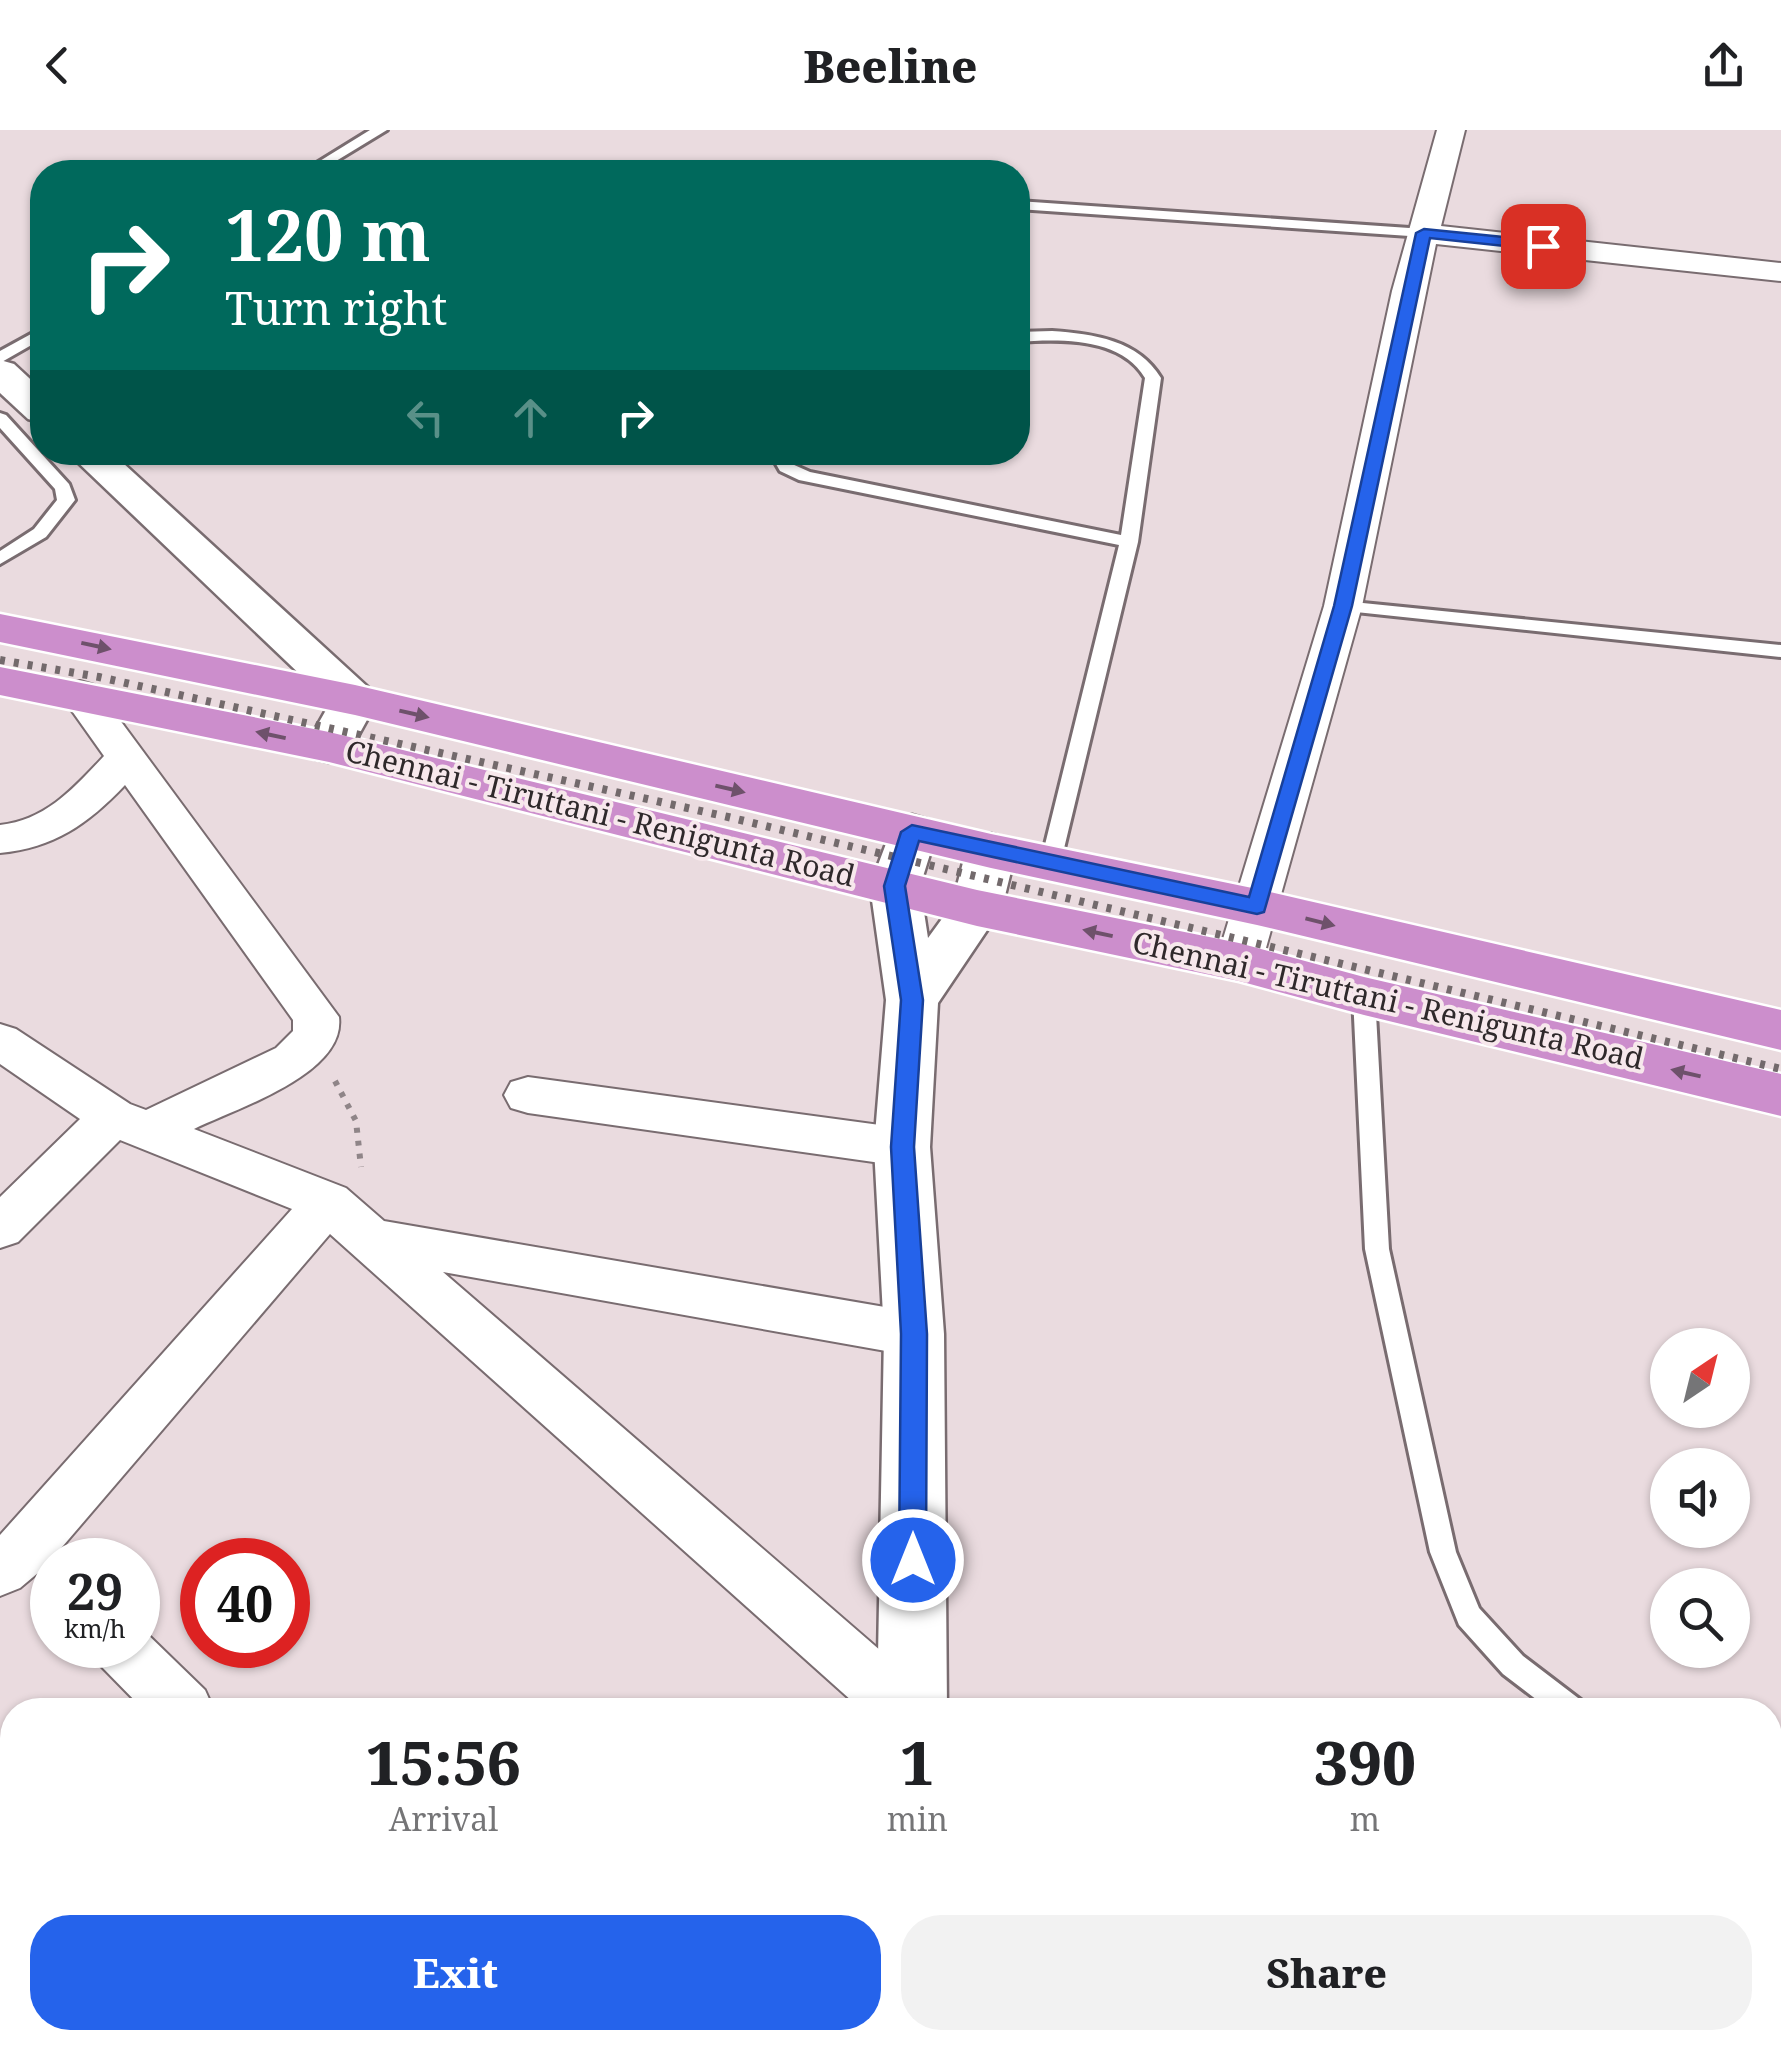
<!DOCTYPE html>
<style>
:root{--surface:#fff;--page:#f2f2f2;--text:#202124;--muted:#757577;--accent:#2563eb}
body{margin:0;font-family:"Noto Serif",serif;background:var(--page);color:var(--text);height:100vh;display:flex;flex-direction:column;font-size:38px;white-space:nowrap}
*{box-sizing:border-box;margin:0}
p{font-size:32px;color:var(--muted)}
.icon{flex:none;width:55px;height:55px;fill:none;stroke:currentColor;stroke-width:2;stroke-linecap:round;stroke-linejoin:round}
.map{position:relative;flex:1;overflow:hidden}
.panel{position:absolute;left:0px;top:1568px;width:1782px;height:352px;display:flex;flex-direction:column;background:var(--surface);border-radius:40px 40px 0 0;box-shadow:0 2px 8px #0004}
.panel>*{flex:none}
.guide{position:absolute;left:30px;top:30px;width:1000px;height:305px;border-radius:40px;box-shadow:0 2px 8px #0004;background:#00695c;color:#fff;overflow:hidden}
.needle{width:65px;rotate:35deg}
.buttons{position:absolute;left:1650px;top:1198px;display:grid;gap:20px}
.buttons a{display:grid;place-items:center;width:100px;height:100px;border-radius:50%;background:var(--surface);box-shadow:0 2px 8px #0004;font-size:50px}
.speed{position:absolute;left:30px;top:1408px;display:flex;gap:20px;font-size:50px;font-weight:700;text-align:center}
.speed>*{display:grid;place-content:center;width:130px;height:130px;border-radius:50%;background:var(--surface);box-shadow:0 2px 8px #0004;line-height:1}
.speed small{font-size:25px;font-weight:400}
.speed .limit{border:15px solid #d22;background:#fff;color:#111}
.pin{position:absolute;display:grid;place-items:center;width:85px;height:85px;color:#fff;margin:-42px;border-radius:20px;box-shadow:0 5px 15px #0006}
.me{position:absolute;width:110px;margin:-55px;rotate:0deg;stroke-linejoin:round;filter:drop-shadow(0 0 8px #0008)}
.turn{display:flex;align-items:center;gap:35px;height:210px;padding:0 30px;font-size:45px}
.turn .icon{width:130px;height:130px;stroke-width:2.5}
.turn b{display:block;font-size:70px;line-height:85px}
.lanes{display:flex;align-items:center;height:95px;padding:0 30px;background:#0003;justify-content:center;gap:50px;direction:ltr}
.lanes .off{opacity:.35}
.eta{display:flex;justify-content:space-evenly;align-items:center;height:170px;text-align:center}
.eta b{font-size:60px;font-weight:800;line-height:70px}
.primary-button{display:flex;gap:20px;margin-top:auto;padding:20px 30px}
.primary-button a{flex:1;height:115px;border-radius:40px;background:var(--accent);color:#fff;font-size:40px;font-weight:800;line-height:115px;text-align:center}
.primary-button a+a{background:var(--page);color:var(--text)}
header{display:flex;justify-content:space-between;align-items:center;height:130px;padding:0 30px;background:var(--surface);font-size:45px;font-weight:800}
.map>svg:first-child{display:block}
</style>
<header><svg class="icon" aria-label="back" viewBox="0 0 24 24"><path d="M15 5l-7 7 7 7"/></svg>Beeline<svg class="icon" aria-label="share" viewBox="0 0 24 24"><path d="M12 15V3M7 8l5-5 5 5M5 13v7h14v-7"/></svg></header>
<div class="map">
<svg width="1781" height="1918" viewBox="0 0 1781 1918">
<rect width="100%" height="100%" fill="#eadbdf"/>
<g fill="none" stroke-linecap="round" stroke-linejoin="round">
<g stroke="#796c70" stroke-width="6">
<g id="service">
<path d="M370 0H387L318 42H302Z"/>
<path d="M1018 71 1424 99 1431 103 1424 107 1018 79Z"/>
<path d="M42 198V209L0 233V221Z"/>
<path d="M1052 201C1094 204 1138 210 1161 248L1138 412 1060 735 1050 742 1040 735 1119 415 799 350 780 341 769 322H786L792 334 810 342 1121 405 1145 248C1121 207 1059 209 1018 212V202Z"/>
<path d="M0 283 6 285 69 354 75 370 46 407 0 434V421L34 399 57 370 55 359 0 298Z"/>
<path d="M1343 471 1781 515V527L1337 480 1334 476Z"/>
<path d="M1364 858 1375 866 1389 1119 1456 1422 1479 1478 1523 1526 1582 1571 1586 1580H1550L1503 1544 1459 1495 1430 1422 1365 1119 1353 866Z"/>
<path d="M1770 1718 1781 1723V1757L1770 1752Z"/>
</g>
</g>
<g stroke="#796c70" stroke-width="4">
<g id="minor">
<path d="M1437 0H1465L1441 96 1781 133V151L1436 114 1362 476 1262 832 1255 843 1239 848 1223 843 1216 832 1324 476 1392 161Z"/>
<path d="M80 551 94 555 339 887C346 944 237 978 194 999L346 1058 384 1091 914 1182 932 1189 940 1204 932 1219 914 1226 443 1142 926 1560 935 1580H862L330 1104 45 1437 20 1458 0 1466V1405L292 1079 120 1010 18 1112 0 1118V1067L80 989 0 934V894L16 899 130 974 146 980 276 918 293 901V890L125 655C88 694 54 718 0 723V695C46 690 74 658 104 626L60 564 66 555Z"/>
<path d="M528 947 902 998 919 1004 926 1017 919 1030 902 1036 528 983 511 978 504 965 511 952Z"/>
<path d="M138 1495 205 1560 214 1580H144L99 1534 91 1515H138Z"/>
<path d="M481 1908H624L620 1918H485Z"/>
</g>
</g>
<g stroke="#796c70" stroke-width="5">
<g id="tertiary">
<path d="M0 230 14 234 42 260V293L28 289 0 263Z"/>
<path d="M67 322H111L371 560 378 570 346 628 329 632 312 628 305 617 330 573Z"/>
<path d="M912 685 929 690 937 702 920 756 928 808 952 775 966 721 973 709 991 704 1009 709 1016 721 1002 778 938 873 930 1017 944 1204 947 1580H877L884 1204 874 1017 886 870 870 756 895 690Z"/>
<path d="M1190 1908H1272L1276 1918H1194Z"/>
</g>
</g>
<g stroke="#fff" stroke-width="5">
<g id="trunk">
<path d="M0 484 355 555 991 704 1257 759 1781 880V920L1257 795 991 738 355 585 0 512Z"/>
<path d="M0 537 329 602 977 760 1239 813 1364 847 1781 944V986L1364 885 1239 851 977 796 329 632 0 565Z"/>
</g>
</g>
<path stroke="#8f8588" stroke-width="6" stroke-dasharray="5 8" stroke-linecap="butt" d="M335 951 356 991 361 1037"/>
<use href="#service" fill="#fff" fill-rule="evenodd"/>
<use href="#minor" fill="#fff" fill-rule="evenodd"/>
<use href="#tertiary" fill="#fff" fill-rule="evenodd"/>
<use href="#trunk" fill="#cc8ecc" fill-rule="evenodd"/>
<path stroke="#736a6c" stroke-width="8" stroke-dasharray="5 9" stroke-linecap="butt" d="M0 530 99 547 728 687 1781 939"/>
</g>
<defs><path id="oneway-solid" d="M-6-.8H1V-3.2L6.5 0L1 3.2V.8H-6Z" transform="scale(2.5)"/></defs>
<g fill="#6e516b">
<use href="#oneway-solid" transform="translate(96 516) rotate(12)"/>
<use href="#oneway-solid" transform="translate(414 584) rotate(13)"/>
<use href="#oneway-solid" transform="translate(271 605) rotate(-168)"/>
<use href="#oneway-solid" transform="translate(730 659) rotate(13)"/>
<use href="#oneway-solid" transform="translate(1320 792) rotate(14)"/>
<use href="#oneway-solid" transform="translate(1098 803) rotate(-168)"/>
<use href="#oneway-solid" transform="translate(1686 943) rotate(-167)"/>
</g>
<path fill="#2563eb" stroke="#184099" stroke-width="2.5" d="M1424 99 1543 111 1550 116 1543 120 1430 108 1352 476 1264 782 1257 784 919 711 905 756 923 870 914 1017 927 1204 926 1430 922 1438 913 1442 903 1438 899 1430 901 1204 891 1017 901 870 884 756 901 702 912 695 1249 767 1334 476 1416 103Z"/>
<g text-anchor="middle" stroke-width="8" stroke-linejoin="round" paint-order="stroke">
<g font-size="30" fill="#2f292b" stroke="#f7e8ec">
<text transform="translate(600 684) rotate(14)" y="10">Chennai - Tiruttani - Renigunta Road</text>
<text transform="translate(1388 871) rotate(13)" y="10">Chennai - Tiruttani - Renigunta Road</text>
</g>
</g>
</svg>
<div class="buttons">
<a><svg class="needle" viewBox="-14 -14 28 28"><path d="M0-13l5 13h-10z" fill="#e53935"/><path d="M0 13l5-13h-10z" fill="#757577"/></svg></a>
<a><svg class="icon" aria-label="sound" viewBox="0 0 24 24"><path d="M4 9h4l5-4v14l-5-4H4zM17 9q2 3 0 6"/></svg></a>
<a><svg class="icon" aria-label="search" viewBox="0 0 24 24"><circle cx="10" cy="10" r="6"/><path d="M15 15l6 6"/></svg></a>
</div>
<div class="speed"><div>29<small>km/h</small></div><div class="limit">40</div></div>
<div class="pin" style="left:1543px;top:116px;background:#d93025"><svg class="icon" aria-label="arrive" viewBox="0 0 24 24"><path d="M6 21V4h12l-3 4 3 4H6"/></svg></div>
<svg class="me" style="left:913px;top:1430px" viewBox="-20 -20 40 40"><circle r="17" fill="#2563eb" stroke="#fff" stroke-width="3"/><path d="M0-11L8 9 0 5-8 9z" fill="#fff"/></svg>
<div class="guide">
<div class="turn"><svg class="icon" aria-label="right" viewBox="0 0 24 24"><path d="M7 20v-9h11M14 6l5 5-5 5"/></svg><div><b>120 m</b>Turn right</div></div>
<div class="lanes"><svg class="icon off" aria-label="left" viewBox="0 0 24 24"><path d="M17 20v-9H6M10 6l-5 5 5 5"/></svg><svg class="icon off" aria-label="ahead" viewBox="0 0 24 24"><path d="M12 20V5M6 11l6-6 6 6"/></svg><svg class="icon" aria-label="right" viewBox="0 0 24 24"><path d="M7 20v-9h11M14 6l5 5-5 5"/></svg></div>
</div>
<section class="panel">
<div class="eta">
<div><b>15:56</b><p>Arrival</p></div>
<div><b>1</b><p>min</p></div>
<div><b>390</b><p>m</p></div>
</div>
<div class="primary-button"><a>Exit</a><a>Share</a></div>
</section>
</div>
